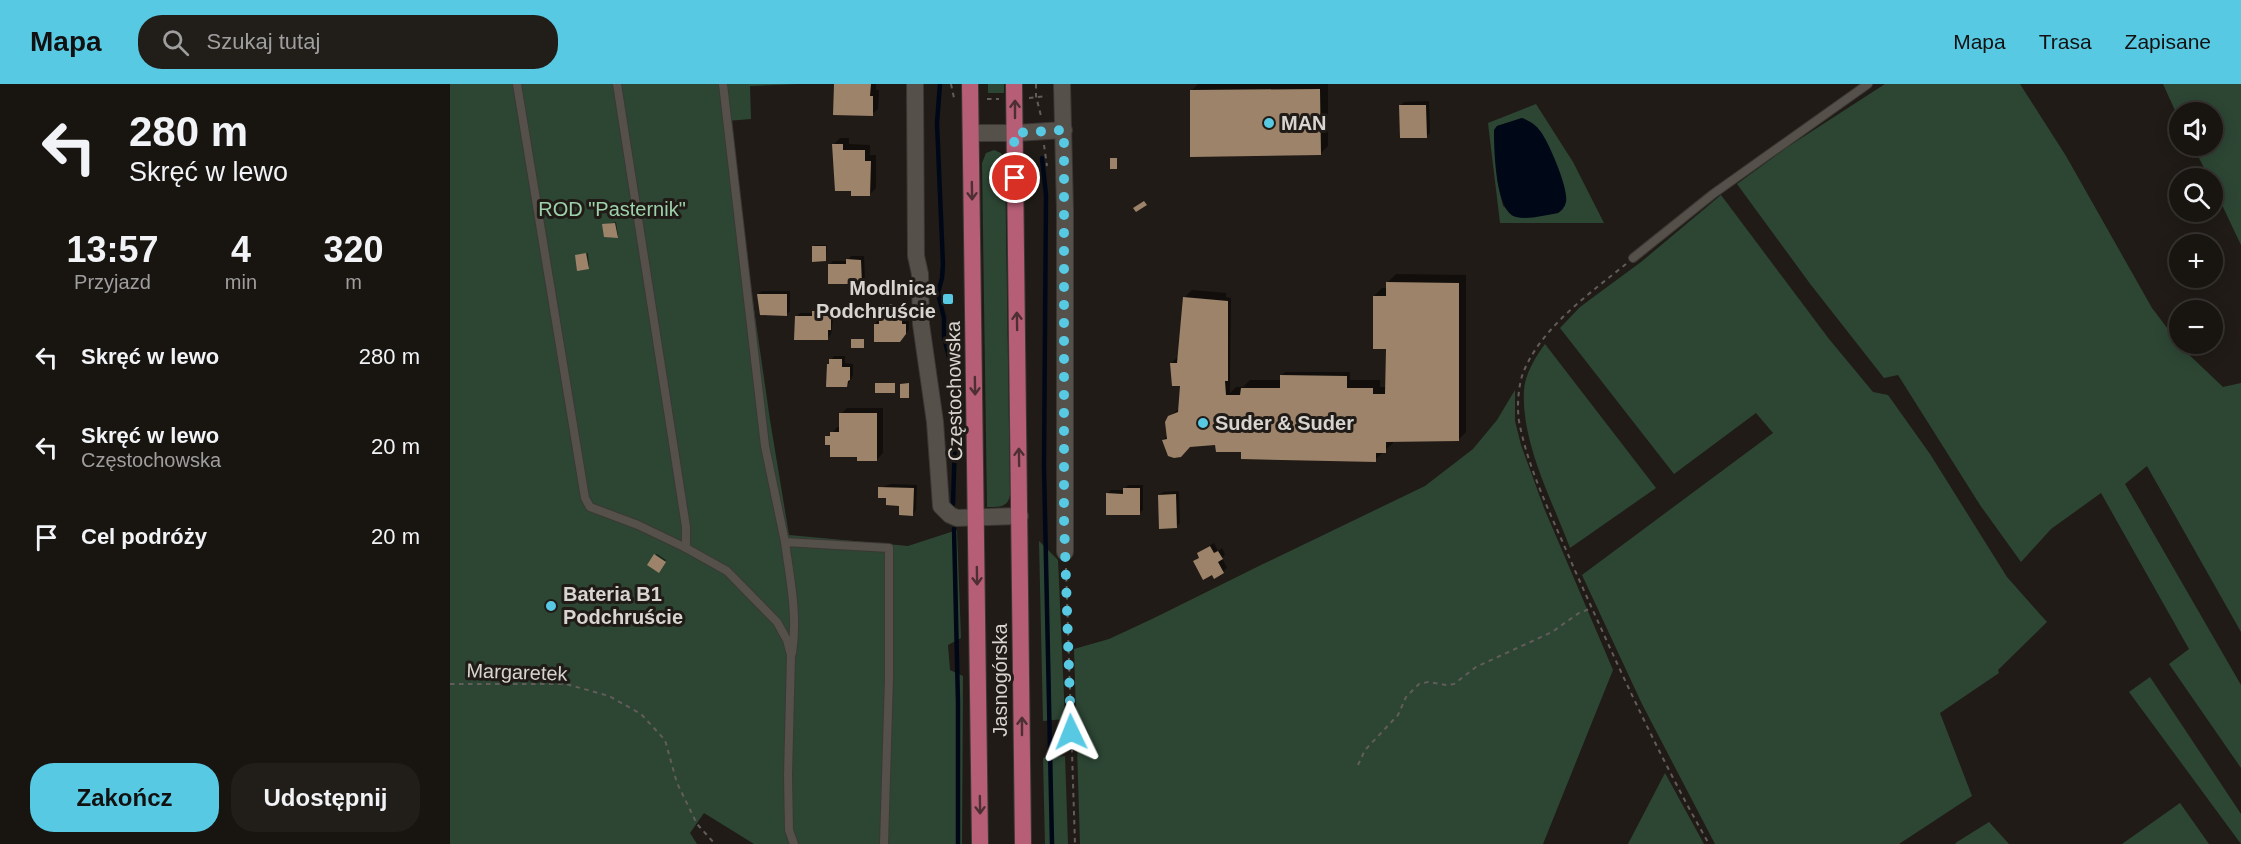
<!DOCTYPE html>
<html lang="pl">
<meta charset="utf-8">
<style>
:root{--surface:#181410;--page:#211d19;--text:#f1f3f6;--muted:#9f9e9f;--line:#363330;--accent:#57c9e3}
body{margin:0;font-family:Arial,sans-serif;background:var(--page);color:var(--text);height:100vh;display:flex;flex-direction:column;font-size:22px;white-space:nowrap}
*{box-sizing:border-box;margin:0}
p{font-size:20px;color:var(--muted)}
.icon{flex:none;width:33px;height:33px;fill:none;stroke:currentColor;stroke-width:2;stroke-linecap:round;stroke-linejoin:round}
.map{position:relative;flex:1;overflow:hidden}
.panel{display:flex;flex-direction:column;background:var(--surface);width:450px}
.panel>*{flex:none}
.top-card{background:#181410;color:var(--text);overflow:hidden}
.buttons{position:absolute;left:1719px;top:18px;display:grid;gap:12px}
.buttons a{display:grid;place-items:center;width:54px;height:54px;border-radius:50%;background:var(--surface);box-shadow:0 3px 15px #0003,0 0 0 2px var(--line);font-size:30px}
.pin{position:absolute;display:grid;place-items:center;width:51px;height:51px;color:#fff;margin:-26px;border:3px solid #fff;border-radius:50%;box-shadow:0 2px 6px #0007}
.me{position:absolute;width:66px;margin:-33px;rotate:358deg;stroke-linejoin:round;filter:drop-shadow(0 0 4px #0008)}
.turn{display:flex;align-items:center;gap:21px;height:126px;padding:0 30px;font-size:27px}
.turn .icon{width:78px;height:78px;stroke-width:2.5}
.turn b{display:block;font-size:42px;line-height:51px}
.eta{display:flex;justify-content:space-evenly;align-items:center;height:102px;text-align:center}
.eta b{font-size:36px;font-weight:700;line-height:42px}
.primary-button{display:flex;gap:12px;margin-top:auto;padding:12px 30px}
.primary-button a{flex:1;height:69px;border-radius:24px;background:var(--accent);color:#111;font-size:24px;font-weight:700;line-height:69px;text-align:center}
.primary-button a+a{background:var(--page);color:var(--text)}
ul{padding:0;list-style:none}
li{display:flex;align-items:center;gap:18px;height:90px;padding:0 30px}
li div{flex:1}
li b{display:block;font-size:22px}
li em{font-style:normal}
header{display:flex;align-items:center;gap:36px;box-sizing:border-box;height:84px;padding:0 30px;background:var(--accent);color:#111}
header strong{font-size:28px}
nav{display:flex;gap:33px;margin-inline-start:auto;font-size:21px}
.search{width:420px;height:54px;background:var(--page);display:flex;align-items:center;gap:15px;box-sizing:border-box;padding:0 21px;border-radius:24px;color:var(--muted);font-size:22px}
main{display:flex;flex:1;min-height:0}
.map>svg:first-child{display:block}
</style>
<header>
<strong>Mapa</strong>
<div class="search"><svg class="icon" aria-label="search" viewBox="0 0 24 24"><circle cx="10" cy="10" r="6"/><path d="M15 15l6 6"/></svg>Szukaj tutaj</div>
<nav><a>Mapa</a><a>Trasa</a><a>Zapisane</a></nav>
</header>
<main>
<section class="panel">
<div class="top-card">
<div class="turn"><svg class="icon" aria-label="left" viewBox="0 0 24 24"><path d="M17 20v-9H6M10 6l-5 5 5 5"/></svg><div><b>280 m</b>Skręć w lewo</div></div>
</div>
<div class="eta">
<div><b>13:57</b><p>Przyjazd</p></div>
<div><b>4</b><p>min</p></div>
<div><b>320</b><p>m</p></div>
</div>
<ul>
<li><svg class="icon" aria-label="left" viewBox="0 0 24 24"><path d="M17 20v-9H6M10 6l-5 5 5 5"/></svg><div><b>Skręć w lewo</b></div><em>280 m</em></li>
<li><svg class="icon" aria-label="left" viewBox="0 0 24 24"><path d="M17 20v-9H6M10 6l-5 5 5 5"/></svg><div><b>Skręć w lewo</b><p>Częstochowska</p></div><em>20 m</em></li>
<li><svg class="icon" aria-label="arrive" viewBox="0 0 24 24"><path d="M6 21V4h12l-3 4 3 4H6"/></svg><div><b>Cel podróży</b></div><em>20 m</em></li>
</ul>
<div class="primary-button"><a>Zakończ</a><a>Udostępnij</a></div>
</section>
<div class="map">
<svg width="1791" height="760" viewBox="0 0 1791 760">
<rect width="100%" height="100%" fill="#201b16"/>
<g fill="#2d4634" fill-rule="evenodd">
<path d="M0 0H349L300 2 301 35 277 37 320 336 339 451 458 462 507 446 511 554 498 561 500 586 513 592 512 760H304L254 729 240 749 247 760H0Z"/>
<rect x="538" y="0" width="16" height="9"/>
<path d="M1435 0H1570L1616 72 1702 224 1733 265 1773 303 1791 299V548L1697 382 1675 400 1791 601V684L1719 580 1739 565 1651 409 1601 445 1571 478 1530 421 1448 291 1434 294 1361 201 1287 100 1336 64Z"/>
<path d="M1713 0H1791V161L1763 102 1762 94H1759L1743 62H1762V28H1730L1729 35Z"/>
<path d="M1086 20 1123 78 1154 139H1050L1038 39ZM1072 34 1113 125 1108 129 1067 133 1053 122 1048 100 1044 46 1047 42Z"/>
<path d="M544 66 551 69 555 78 560 411C558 424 548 423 537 423L532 79 536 69Z"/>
<path d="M1271 111 1379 255 1423 308 1438 311 1480 370 1557 493 1597 538 1548 586 1549 589 1490 629 1522 712 1449 760H1265L1192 620 1132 491 1323 349 1306 329 1224 390 1110 244 1130 223 1191 178Z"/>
<path d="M1095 260 1206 404 1120 464C1102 416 1071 358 1074 306 1075 290 1086 272 1095 260Z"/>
<path d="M1065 306V337L1071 361 1094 424 1163 586 1093 760H630L624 565 659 555 702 535 811 481 975 402 1023 365 1047 336Z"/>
<path d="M589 457 608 476 615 635 593 637Z"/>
<path d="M1700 593 1791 730V760L1679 608Z"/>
<path d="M615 672 618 760H595L593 674Z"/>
<path d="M1215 689 1254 760H1178Z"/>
<path d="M1730 719 1759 760H1672Z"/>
<path d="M1539 738 1559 760H1505L1507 758Z"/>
</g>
<path fill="#000818" d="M1072 34C1080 37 1086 41 1091 48 1099 59 1119 105 1116 118 1115 123 1112 126 1108 129 1096 131 1078 136 1066 133 1045 128 1044 64 1044 46L1047 42Z"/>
<g fill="#0007">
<path d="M385 0H426V6H429L428 25 422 30Z"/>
<path d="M748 0H878V62L870 70 741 7Z"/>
<path d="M979 17 980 49 976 53 951 21 954 18Z"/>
<path d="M390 54H399V60L420 61V71H426V104L420 110 384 60Z"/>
<path d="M166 138 168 151 167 152 154 141Z"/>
<path d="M365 161H377L376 176 363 163Z"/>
<path d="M138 169 139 182 138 184 127 171Z"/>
<path d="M401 172H414L415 195 412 199 379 181 383 177H397Z"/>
<path d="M946 190 1016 191V348L1008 356H943V359L925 376 792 367 766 359 713 356 718 351 719 333 730 324 731 300 721 279 729 272 734 214 742 206 776 209V213L781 214 780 309 786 303H793L800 296H831V292L835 288H900V296H930V303H937V264L924 212 932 204H938V198Z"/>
<path d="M312 207H340V227L336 231 308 210Z"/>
<path d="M367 224H376V229H384L381 250 378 254 346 233 350 229H364Z"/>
<path d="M432 230H453V237H459V245L454 252 425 240Z"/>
<path d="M384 272H395V279L403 280V291L397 302 378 280Z"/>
<path d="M397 324H433V369L427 375 409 372 381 360 376 352 381 351 387 343H391V330Z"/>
<path d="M441 400 467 401 466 426 463 430 437 412 430 404Z"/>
<path d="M678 401H693V426L689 429 657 410 661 406H674Z"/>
<path d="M729 407 730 439 726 443 710 411 713 408Z"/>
<path d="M764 459 768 467 772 464 775 470 772 474 777 484 765 493 745 477 750 473 748 470 752 466Z"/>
<path d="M207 470 216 476 210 485 205 471Z"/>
</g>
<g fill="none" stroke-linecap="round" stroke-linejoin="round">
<g stroke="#000818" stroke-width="4.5">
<path d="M490 0 487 39 493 181 492 194 488 209 494 234V253L502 286 505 354 503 420"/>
<path d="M592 74 596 111 594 383 602 760"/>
<path d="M504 445 508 619V760"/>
</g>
</g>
<g fill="#9d836a">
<path d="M384 0H421L420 12H423V32L383 31Z"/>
<path d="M870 5 871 71 740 73V6Z"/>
<path d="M949 21H976L977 54H950Z"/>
<path d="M382 60H393V66H415V77H421L420 112H401V107H385Z"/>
<rect x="660" y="74" width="7" height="11"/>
<path d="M694 117 697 121 686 128 683 124Z"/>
<path d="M165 139 168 154 154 153 152 140Z"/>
<path d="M362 162H376V177L362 178Z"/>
<path d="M136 169 139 185 127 187 125 171Z"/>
<path d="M396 175 411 176 412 200H378V180H396Z"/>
<path d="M936 198 1009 199V357L936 358V369H926V378L791 375V368H766L765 361 740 363 731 373 724 374 718 372 712 356 717 355 715 338 718 332 728 328 730 302H722L720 279H727L733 213 778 217V297H775L776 311H790L791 304H830V291L897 292V304H923V310H935L936 265H923V212H936Z"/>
<path d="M307 210H337V232L310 231Z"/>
<rect x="432" y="220" width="13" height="8"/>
<path d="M362 227H373V232H381V246H378V256H344L345 232H362Z"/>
<path d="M429 231H452V240H456V250L450 258H424V240H429Z"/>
<rect x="401" y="255" width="13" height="9"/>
<path d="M379 275H392V283H400V296L398 297 397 303H376L377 280H379Z"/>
<rect x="425" y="299" width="20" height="10"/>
<path d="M459 299V314H450V300Z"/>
<path d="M389 329H427V377H407V373H380V361H375V352H380V348H389Z"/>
<path d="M428 403 464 404 463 432 449 431V422L436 421V414H428Z"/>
<path d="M673 404H690V431H656V409L673 410Z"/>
<path d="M726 410 727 444 709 445 708 411Z"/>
<path d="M760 462 764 469 768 467 773 475 768 478 774 489 764 495 762 491 753 496 743 477 749 474 747 469Z"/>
<path d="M204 470 216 478 209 489 197 481Z"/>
</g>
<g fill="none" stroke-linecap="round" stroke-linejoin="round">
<g stroke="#3b3834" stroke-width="10">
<g id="service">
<path d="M67 0 135 414 140 423 188 441 236 464 277 487 327 538 337 556 341 571 338 692 339 746 344 760"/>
<path d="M167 0 223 359 236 443V464"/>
<path d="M273 0 315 362 335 458"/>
<path d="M1183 174 1263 110 1418 0"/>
<path d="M342 569C348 532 340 495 335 458L439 464V594L434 760"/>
</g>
</g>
<g stroke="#3b3834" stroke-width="18">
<g id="minor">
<path d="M465 0 466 172 470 190 471 240 485 338 491 422 500 431 507 434 570 432"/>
<path d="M612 0 615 126V468"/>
<path d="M521 49H565L614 46"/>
</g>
</g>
<g stroke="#3b3834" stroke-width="18">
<g id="primary">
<path d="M520 0 530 760"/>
<path d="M564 0 573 760"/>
</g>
</g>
<g stroke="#625d59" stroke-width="2" stroke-dasharray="4.5 4.5" stroke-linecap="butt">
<path d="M501 0 504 14"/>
<path d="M586 0V12L591 32"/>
<path d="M579 14 597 12"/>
<path d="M537 15H549"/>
<path d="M594 61 597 82"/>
<path d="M1176 180C1139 210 1088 246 1072 292 1068 306 1067 323 1069 337 1078 386 1104 437 1123 482 1165 576 1208 671 1259 760"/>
<path d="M616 484 625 760"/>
<path d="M0 600H116L159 612 191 630 215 656 227 699 247 740 265 760"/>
<path d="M908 681 915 666 948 631 956 613 969 600 978 598 996 601 1004 600 1026 583 1102 548 1129 529 1142 524"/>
</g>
<use href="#service" stroke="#55504a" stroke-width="8"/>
<use href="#minor" stroke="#55504a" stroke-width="16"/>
<use href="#primary" stroke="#b65e76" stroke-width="16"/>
</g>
<defs><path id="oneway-shaft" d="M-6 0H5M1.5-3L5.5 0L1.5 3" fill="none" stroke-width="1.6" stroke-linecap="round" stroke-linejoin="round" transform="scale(1.5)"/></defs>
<g stroke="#4d2f33">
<use href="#oneway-shaft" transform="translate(565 25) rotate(-90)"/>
<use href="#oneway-shaft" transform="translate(522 107) rotate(89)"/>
<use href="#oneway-shaft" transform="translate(567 237) rotate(-91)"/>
<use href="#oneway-shaft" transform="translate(525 302) rotate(89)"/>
<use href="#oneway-shaft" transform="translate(569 373) rotate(-91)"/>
<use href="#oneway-shaft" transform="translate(527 492) rotate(89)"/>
<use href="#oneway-shaft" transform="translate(572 642) rotate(-90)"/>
<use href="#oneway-shaft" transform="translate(530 721) rotate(89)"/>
</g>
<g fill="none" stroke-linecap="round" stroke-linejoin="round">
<path stroke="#57c9e3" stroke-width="10" stroke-dasharray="0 18" d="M565 94 564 49 614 46V435L621 648"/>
</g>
<g fill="#57c9e3" stroke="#201b16" stroke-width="2">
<circle cx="819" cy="39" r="6"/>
<rect x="492" y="209" width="12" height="12" rx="3"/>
<circle cx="753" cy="339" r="6"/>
<circle cx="101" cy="522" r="6"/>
</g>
<g text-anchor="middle" stroke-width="6" stroke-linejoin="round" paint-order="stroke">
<g font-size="20" font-weight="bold" fill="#d8d5d1" stroke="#201b16" text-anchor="start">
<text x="831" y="46">MAN</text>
<text x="486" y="211" text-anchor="end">Modlnica<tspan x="486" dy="23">Podchruście</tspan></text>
<text x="765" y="346">Suder &amp; Suder</text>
<text x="113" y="517">Bateria B1<tspan x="113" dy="23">Podchruście</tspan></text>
</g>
<g font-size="20" fill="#9cd1ab" stroke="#201b16">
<text x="162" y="132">ROD "Pasternik"</text>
</g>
<g font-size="20" fill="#d8d5d1" stroke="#201b16">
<text transform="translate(504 307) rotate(-91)" y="7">Częstochowska</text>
<text transform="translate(67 588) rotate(2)" y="7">Margaretek</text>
<text transform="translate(550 596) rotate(-90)" y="7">Jasnogórska</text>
</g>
</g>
</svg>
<div class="buttons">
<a><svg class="icon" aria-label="sound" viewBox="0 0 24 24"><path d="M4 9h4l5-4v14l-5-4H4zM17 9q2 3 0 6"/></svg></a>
<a><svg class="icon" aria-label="search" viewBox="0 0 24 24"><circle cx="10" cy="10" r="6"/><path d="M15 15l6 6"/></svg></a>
<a>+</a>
<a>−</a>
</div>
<div class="pin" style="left:565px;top:94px;background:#d93025"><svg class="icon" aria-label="arrive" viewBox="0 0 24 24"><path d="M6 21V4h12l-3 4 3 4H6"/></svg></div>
<svg class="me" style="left:621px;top:648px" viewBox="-20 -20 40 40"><path d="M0-17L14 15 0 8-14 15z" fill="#57c9e3" stroke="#fff" stroke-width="4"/></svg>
</div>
</main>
